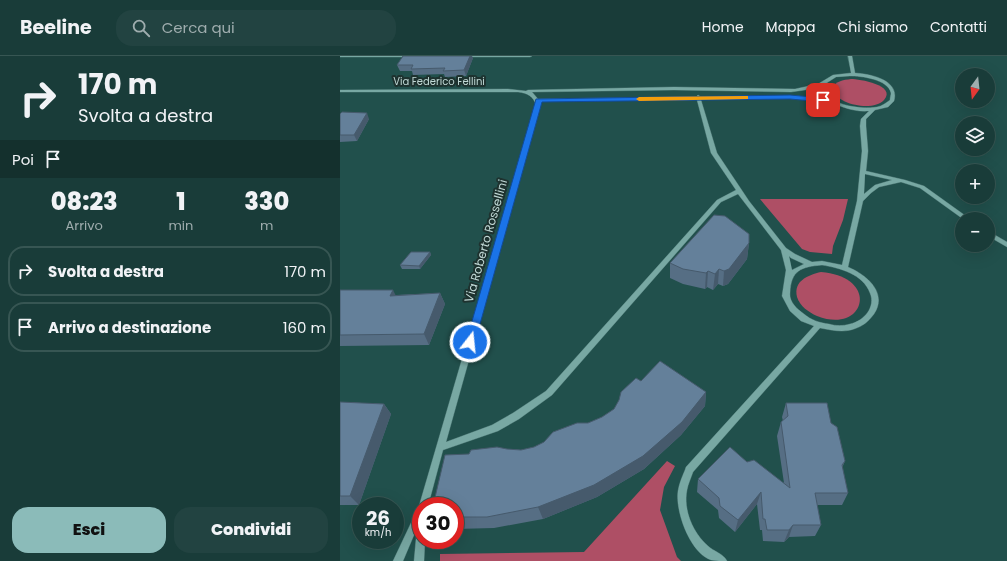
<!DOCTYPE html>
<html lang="it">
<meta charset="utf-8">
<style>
:root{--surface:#193c39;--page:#224341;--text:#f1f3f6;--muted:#9fadae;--line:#375653;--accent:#8bbbb9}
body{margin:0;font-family:Poppins,sans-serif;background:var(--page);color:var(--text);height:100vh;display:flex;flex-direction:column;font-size:15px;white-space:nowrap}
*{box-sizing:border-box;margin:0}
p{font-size:13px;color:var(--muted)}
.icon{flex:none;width:22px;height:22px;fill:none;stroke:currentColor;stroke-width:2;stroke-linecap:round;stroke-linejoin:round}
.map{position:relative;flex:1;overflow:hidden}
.drawer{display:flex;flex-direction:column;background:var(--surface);width:340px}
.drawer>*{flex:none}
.hud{background:#193c39;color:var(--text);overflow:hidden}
.needle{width:26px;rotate:195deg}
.controls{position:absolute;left:615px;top:12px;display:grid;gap:8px}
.controls a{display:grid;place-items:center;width:40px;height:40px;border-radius:50%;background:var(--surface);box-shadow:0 4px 16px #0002,0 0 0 1px var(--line);font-size:20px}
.speed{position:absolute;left:12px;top:441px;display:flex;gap:8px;font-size:20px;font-weight:700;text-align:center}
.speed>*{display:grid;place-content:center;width:52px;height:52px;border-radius:50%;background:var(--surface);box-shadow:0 4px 16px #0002,0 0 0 1px var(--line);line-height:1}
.speed small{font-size:10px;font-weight:400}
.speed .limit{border:6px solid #d22;background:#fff;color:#111}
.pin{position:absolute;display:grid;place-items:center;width:34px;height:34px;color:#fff;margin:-17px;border-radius:8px;box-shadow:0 2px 6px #0006}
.me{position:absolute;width:44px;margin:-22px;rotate:16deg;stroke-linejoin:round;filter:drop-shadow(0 0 3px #0008)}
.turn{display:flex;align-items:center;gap:14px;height:84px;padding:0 12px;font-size:18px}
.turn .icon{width:52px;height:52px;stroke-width:2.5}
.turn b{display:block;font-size:28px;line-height:34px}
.then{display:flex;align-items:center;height:38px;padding:0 12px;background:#0003;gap:8px;font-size:15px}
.eta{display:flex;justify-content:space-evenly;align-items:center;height:68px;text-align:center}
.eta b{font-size:24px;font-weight:800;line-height:28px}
.primary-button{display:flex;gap:8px;margin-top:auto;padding:8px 12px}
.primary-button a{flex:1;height:46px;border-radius:16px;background:var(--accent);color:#111;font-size:16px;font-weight:800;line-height:46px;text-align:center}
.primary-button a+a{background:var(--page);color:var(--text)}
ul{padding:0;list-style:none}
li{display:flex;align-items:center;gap:12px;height:50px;margin:0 8px 6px;padding:0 4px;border:2px solid var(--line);border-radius:16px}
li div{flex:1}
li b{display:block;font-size:15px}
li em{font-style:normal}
header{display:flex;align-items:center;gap:24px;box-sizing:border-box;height:56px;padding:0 20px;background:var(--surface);border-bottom:1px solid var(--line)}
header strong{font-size:19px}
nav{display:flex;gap:22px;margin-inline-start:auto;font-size:14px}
.search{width:280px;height:36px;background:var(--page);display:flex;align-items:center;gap:10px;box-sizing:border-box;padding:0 14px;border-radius:16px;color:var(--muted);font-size:15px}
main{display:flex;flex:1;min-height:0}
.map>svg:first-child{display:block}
</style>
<header>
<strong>Beeline</strong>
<div class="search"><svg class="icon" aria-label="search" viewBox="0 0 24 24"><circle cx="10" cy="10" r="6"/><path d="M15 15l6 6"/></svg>Cerca qui</div>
<nav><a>Home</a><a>Mappa</a><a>Chi siamo</a><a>Contatti</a></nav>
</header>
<main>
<section class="drawer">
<div class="hud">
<div class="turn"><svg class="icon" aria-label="right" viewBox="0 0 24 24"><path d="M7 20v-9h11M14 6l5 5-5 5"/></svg><div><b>170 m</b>Svolta a destra</div></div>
<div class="then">Poi<svg class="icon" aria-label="arrive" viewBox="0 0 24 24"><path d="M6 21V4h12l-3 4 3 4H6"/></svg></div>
</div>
<div class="eta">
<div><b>08:23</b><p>Arrivo</p></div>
<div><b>1</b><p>min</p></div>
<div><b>330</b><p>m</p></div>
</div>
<ul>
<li><svg class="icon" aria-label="right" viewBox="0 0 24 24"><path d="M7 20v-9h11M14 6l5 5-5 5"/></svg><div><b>Svolta a destra</b></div><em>170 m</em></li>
<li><svg class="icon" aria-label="arrive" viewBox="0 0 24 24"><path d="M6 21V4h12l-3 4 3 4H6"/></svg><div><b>Arrivo a destinazione</b></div><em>160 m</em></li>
</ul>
<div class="primary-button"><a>Esci</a><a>Condividi</a></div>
</section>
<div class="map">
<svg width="667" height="505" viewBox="0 0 667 505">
<rect width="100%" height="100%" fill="#21504c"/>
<g fill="#ae4f65">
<path d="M511 23C519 23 557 29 544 44 533 56 497 49 492 33 495 25 503 24 511 23Z"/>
<path d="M420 143H508L503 164 493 190 492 198 470 196 462 193Z"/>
<path d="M481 216C541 221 525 279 477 260 468 256 460 250 457 241 453 225 468 219 481 216Z"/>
<path d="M327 405 335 410 324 431 320 454 337 501 341 505H100V498L244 496Z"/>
</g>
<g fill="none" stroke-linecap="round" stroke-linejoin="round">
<g stroke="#45706d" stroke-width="1">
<g id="minor">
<path d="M0 0H74L72 1H0Z"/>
<path d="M120 0H192L190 1H122Z"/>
<path d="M508 0H512L515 17C531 18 560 24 554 45L548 51 535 54 526 63V70L528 95 526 115 565 124 584 130 630 163H623L580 132 561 126 539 131 531 137 523 145 508 211C527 219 548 237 534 258 528 266 523 270 514 273 503 277 491 274 480 272L353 416C351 422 348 428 347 434 343 454 353 477 368 490 373 495 384 498 387 505 382 505 376 505 371 504 350 497 335 455 338 435 339 428 342 421 345 414L346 411 474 270 461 265 450 255 442 240 446 214 441 194 398 138 381 146 212 339 179 363 158 375 103 394 88 450H81V464L78 472 81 470V484H85L84 505H74L77 472 63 505H53L79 450 196 50C194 40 187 37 178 36H0V34L168 33 186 35 188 34 334 31 455 33 478 28 493 19 511 17ZM510 20C521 20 548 23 551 37 551 39 550 41 550 44 546 47 542 50 537 51 522 54 481 49 485 28L496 21ZM480 30V32L487 43 474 41 450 40 361 41 358 39 356 41 198 43 192 36 334 34 451 36 465 34ZM450 42C464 43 477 44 490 47 505 51 512 56 529 55L521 63 520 70 522 95 517 145 502 209 482 205 472 206 455 198 446 192 409 145 377 97 361 44ZM357 44 371 97 396 134 377 144 206 335 173 357 152 369 106 386 200 50V45ZM525 118 552 124 535 129 524 138ZM449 200 451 202 464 208 452 214ZM482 209C500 212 523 218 530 237 536 251 524 265 510 268 503 270 496 270 489 268 480 267 471 264 464 258 457 253 449 246 450 237 451 214 461 211 482 209Z"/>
<path d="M648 175 667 186V191L648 180Z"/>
</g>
</g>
<use href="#minor" fill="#78a8a3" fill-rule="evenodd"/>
</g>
<g fill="#566e84">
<path d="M133 2 126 20 105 21 104 18 73 19 72 15H60L57 9Z"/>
<path d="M0 58 29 63 17 85 0 86Z"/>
<path d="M409 187 407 203 388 228 383 230 378 228 373 234 367 231 365 233 343 228 330 222V207Z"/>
<path d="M90 196 91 199 80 213H62L60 209Z"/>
<path d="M0 234 56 239 100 237 105 248 89 289 0 290Z"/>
<path d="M301 325 366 336 365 350 341 379 304 413 257 441 203 463 154 472 115 473V450L129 398 167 393 181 394 194 391 248 367 262 361 274 353Z"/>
<path d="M0 346 44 348 51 358 19 449H0Z"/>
<path d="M446 347 491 367 505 405 502 412 508 437 502 449H477L481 469 475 480 449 481 444 486 423 485 422 474H420L417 448 395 476 379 462 378 454 357 436 358 423 407 406 444 427 437 380 441 366 443 365 442 361Z"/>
</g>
<g fill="#465a6c">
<path d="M130 0H132L133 2 126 20 124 14Z"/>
<path d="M27 57 29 63 17 85 14 79Z"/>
<path d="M409 187 407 203 388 228 383 230 384 215Z"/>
<path d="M90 196 91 199 80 213 79 210Z"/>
<path d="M379 213 378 228 373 234 375 218Z"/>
<path d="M368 215 367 231 365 233 366 217Z"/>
<path d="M53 234 59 246 50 240Z"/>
<path d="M100 237 105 248 89 289 84 278Z"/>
<path d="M366 336 365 350 341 379 304 413 257 441 203 463 198 451Z"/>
<path d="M44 348 51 358 19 449 10 440Z"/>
<path d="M421 436 417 448 395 476 398 464Z"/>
<path d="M453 469 449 481 444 486 449 474Z"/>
</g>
<g fill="#64809a" stroke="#465a6c">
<path d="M63 0H130L124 14 103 15 105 12 71 13 73 9H57Z"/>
<path d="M2 56 27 57 14 79H0V58Z"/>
<path d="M374 159 385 160 409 178V187L389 213 384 215 379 213 375 218 368 215 366 217 343 213 330 207Z"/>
<path d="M71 196H90L79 210 60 209Z"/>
<path d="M0 234H53L50 240 100 237 84 278 0 279Z"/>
<path d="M320 305 366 336 342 366 303 400 254 429 198 451 147 461H115V450H93L105 399 129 398 131 394 157 391 167 393 181 394 194 391 204 386 213 376 237 367H248L262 361 274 353 279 344 281 336 296 322 301 325Z"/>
<path d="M0 346 44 348 10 440H0Z"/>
<path d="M446 347H487L491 367 497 371 505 405 502 409 508 437H475L481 469H453L449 474H427L425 463H423L421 436 398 464 380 450 379 442 358 423 390 391 407 406 414 404 450 432 441 366 448 360Z"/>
</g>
<path fill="#1a73e8" stroke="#114b97" d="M450 39 483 42 486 44 483 46 450 43 202 46 135 286 134 289H127L126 286 196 43Z"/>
<path fill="#f59e0b" d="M406 40H408V43L299 45 296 43 299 41Z"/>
<g text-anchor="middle" stroke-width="4" stroke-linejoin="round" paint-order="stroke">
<g font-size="10" fill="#c0d8d5" stroke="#1e322f">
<text x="99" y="29">Via Federico Fellini</text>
</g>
<g font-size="12" fill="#c0d8d5" stroke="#1e322f">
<text transform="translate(146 185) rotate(-74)" y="4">Via Roberto Rossellini</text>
</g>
</g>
</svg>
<div class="controls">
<a><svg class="needle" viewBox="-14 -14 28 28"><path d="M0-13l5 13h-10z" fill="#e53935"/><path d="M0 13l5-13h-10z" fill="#9fadae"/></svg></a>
<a><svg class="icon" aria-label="layers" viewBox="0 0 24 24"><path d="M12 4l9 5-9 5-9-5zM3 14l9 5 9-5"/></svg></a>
<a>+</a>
<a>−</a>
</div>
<div class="speed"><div>26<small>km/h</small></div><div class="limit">30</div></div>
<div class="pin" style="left:483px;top:44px;background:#d93025"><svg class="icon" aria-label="arrive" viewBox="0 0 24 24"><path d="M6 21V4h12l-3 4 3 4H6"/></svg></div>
<svg class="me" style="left:130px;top:286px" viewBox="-20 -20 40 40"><circle r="17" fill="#1a73e8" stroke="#fff" stroke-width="3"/><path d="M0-11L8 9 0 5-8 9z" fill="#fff"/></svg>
</div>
</main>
